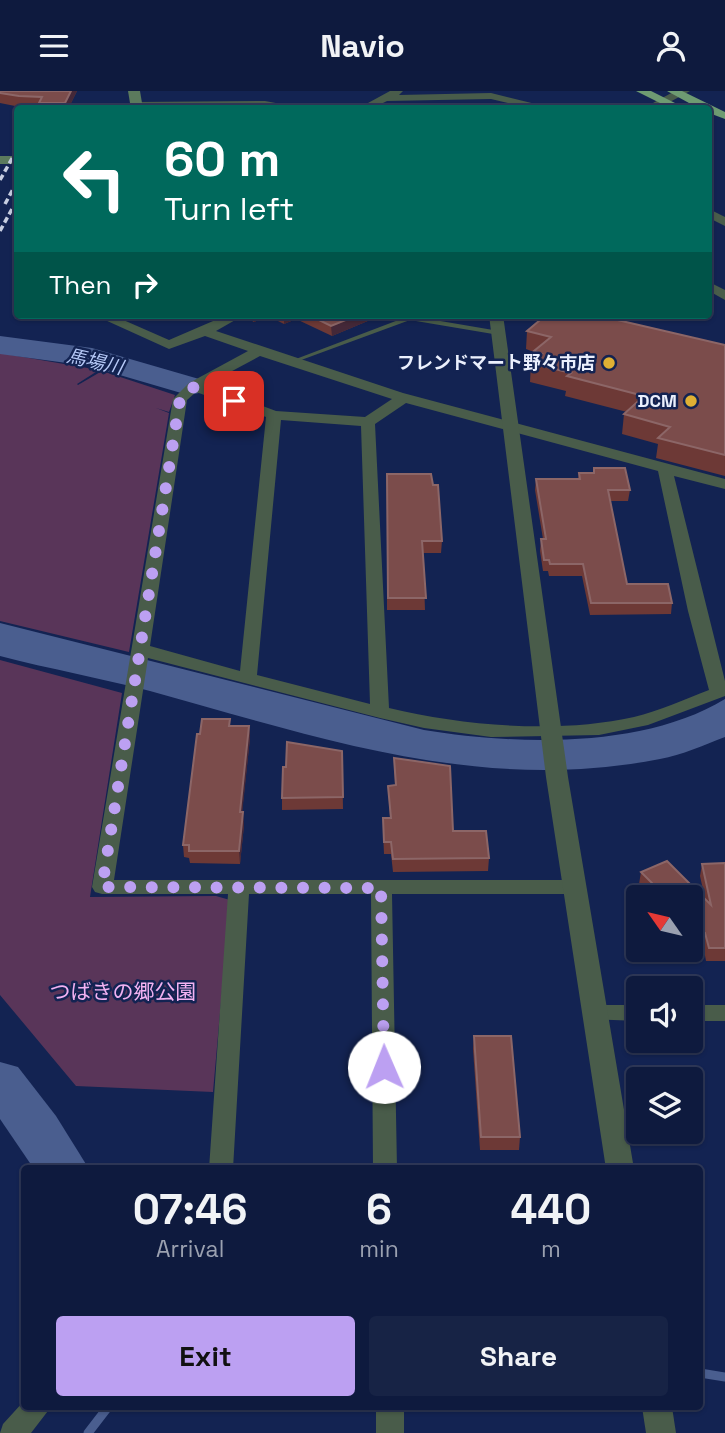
<!DOCTYPE html>
<meta charset="utf-8">
<style>
:root{--surface:#0e1a3e;--page:#172345;--text:#f1f3f6;--muted:#9ba1b0;--line:#2e3858;--accent:#bca0f2}
body{margin:0;font-family:"Space Grotesk","Noto Sans JP",sans-serif;background:var(--page);color:var(--text);height:100vh;display:flex;flex-direction:column;font-size:26px;white-space:nowrap}
*{box-sizing:border-box;margin:0}
p{font-size:23px;color:var(--muted)}
.icon{flex:none;width:38px;height:38px;fill:none;stroke:currentColor;stroke-width:2;stroke-linecap:round;stroke-linejoin:round}
.map{position:relative;flex:1;overflow:hidden}
.drawer{position:absolute;left:21px;top:1074px;width:682px;height:245px;display:flex;flex-direction:column;background:var(--surface);border-radius:7px;box-shadow:0 2px 5px #0004,0 0 0 2px var(--line)}
.drawer>*{flex:none}
.banner{position:absolute;left:14px;top:14px;width:698px;height:214px;border-radius:7px;box-shadow:0 2px 5px #0004,0 0 0 2px var(--line);background:#00695c;color:#fff;overflow:hidden}
.needle{width:46px;rotate:304deg}
.tools{position:absolute;left:626px;top:794px;display:grid;gap:14px}
.tools a{display:grid;place-items:center;width:77px;height:77px;border-radius:7px;background:var(--surface);box-shadow:0 2px 5px #0004,0 0 0 2px var(--line);font-size:35px}
.pin{position:absolute;display:grid;place-items:center;width:60px;height:60px;color:#fff;margin:-30px;border-radius:14px;box-shadow:0 4px 10px #0006}
.me{position:absolute;width:77px;margin:-38px;rotate:359deg;stroke-linejoin:round;filter:drop-shadow(0 0 5px #0008)}
.turn{display:flex;align-items:center;gap:24px;height:147px;padding:0 35px;font-size:32px}
.turn .icon{width:91px;height:91px;stroke-width:2.5}
.turn b{display:block;font-size:49px;line-height:60px}
.then{display:flex;align-items:center;height:66px;padding:0 35px;background:#0003;gap:14px;font-size:26px}
.eta{display:flex;justify-content:space-evenly;align-items:center;height:119px;text-align:center}
.eta b{font-size:42px;font-weight:600;line-height:49px}
.primary-button{display:flex;gap:14px;margin-top:auto;padding:14px 35px}
.primary-button a{flex:1;height:80px;border-radius:7px;background:var(--accent);color:#111;font-size:28px;font-weight:600;line-height:80px;text-align:center}
.primary-button a+a{background:var(--page);color:var(--text)}
header{display:flex;justify-content:space-between;align-items:center;height:91px;padding:0 35px;background:var(--surface);font-size:32px;font-weight:600}
.map>svg:first-child{display:block}
</style>
<header><svg class="icon" aria-label="menu" viewBox="0 0 24 24"><path d="M4 6h16M4 12h16M4 18h16"/></svg>Navio<svg class="icon" aria-label="person" viewBox="0 0 24 24"><circle cx="12" cy="8" r="4"/><path d="M4 21q1-7 8-7t8 7"/></svg></header>
<div class="map">
<svg width="725" height="1342" viewBox="0 0 725 1342">
<rect width="100%" height="100%" fill="#132352"/>
<g fill="#593559">
<path d="M0 262 99 279 77 293 78 294 102 280 175 304 169 321 156 317 169 322 129 561 0 530Z"/>
<path d="M0 569 122 602 90 806 216 805 230 809 213 1001 76 995 0 904Z"/>
</g>
<path fill="#4a5e8f" d="M0 532 424 639C516 654 643 658 725 608V646C704 654 682 664 660 668 480 703 321 647 150 600 100 587 50 578 0 565Z"/>
<g fill="none" stroke-linecap="round" stroke-linejoin="round">
<g stroke="#4a5e8f" stroke-width="9">
<path d="M700 1282 725 1286"/>
<path d="M88 1342 108 1316"/>
</g>
<g fill="#4a5e8f" fill-rule="evenodd">
<path d="M0 245 92 257 199 288 203 295 199 302 188 304 89 275 0 263Z"/>
<path d="M0 971 18 976 56 1025 89 1078H34L0 1028Z"/>
</g>
<g fill="#495c4a" fill-rule="evenodd">
<path d="M137 12 140 14 139 15 116 18H92Z"/>
<path d="M388 224H420L417 226 499 240 502 242 499 244 410 229 293 272 288 271 401 228Z"/>
</g>
<g fill="#495c4a" fill-rule="evenodd">
<path d="M390 0H403L399 4 491 2 556 18H534L491 8 387 10 371 18H357Z"/>
<path d="M709 191 725 199V209L709 200Z"/>
<path d="M94 224H112L169 249 227 224H244L216 240 403 302 725 388V398L674 385 725 590V605L648 634 599 644 491 646 424 637 380 627 148 567 114 789H576L583 791 586 796 583 801 576 803H392L397 1078H373L371 803H249L233 1078H209L228 803H102L95 801 92 796 173 308 189 292 248 260 205 245 169 258ZM260 265 392 308 365 326 276 320 206 294ZM196 301 266 326 240 580 150 555 187 309ZM406 312 658 380 688 520 709 599C685 608 659 620 634 626 557 643 465 635 389 617L375 333ZM281 329 361 335 370 613 257 584Z"/>
<path d="M595 914H639V930L587 928 584 922 587 916Z"/>
<rect x="691" y="914" width="34" height="16"/>
<path d="M24 1310V1316H51L31 1342H0L3 1333Z"/>
<rect x="376" y="1316" width="28" height="26"/>
</g>
<g fill="#495c4a" fill-rule="evenodd">
<path d="M675 0H690L657 18H642Z"/>
<path d="M265 10 308 18 137 17 131 14 137 11Z"/>
<path d="M709 118 725 126V135L709 127Z"/>
<path d="M489 224H503L568 686 634 1078H606L546 686Z"/>
<path d="M642 1316H672L676 1342H646Z"/>
</g>
<g fill="#5b7a5d" fill-rule="evenodd">
<path d="M128 0H140L143 18H131Z"/>
<rect x="0" y="65" width="18" height="8"/>
</g>
<g fill="#6e9b72" fill-rule="evenodd">
<path d="M636 0H651L687 18H672Z"/>
<path d="M667 0H682L725 21V28L709 22V18H700Z"/>
</g>
<g stroke="#c7cee1" stroke-width="3.5" stroke-dasharray="6 3.5" stroke-linecap="butt">
<path d="M0 89 18 57"/>
<path d="M5 113 18 89"/>
<path d="M0 140 18 107"/>
</g>
</g>
<g fill="#6d3936">
<path d="M0 0H77L68 18H39V16H20L0 12Z"/>
<path d="M245 224H382L332 245 296 228 284 233 268 225 254 231 245 226Z"/>
<path d="M527 240 725 254V385L656 367 658 353 622 343 624 323 627 321 565 305 566 300 530 291 531 272 534 270V261L526 258Z"/>
<path d="M594 377 630 399 628 410H610L627 493 672 512 671 523 590 524 582 485H549L548 480H543L540 460 541 448H543L535 399 536 388H578L579 382H593Z"/>
<path d="M387 383 442 450 441 462H423L425 519H387Z"/>
<path d="M230 635H249L250 647 242 721 244 734 240 773 190 772 189 767 184 766 183 754 200 643Z"/>
<path d="M342 660 343 718 282 719V707L286 676Z"/>
<path d="M394 667 453 740 489 767 488 780 393 781 391 763H384L383 740V727H390L388 695 395 694Z"/>
<path d="M725 772V870H706L703 854 698 855 693 831H691V807H651L639 793 641 781 705 808 700 785 702 773Z"/>
<path d="M474 945 520 1046 519 1059H480L473 958Z"/>
</g>
<g fill="#442838">
<path d="M71 0H77L68 18H65V12Z"/>
<path d="M254 224H268V225L254 231Z"/>
<path d="M284 224H296V228L284 233Z"/>
<path d="M358 224H382L332 245 331 235Z"/>
<path d="M249 635 250 647 241 734 240 721Z"/>
<path d="M243 721 244 734 240 773 239 760Z"/>
</g>
<g fill="#7b4c4b" stroke="#8c6667" stroke-width="2">
<path d="M0 0H71L65 12H39L42 6 19 5 0 2Z"/>
<path d="M309 224H358L331 235Z"/>
<path d="M546 224H596L725 254V364L658 347 670 336 624 323 644 305 567 285 571 282 531 272 542 263 534 260 551 246 527 240Z"/>
<path d="M594 377H625L630 399H608L627 493H668L672 512H591L583 473H550L549 469H544L541 448H546L536 388H580L579 382H594Z"/>
<path d="M387 383H431L433 394H438L442 450H422L426 507H388Z"/>
<path d="M202 628H230L229 635H249L240 721H243L239 760H189V754H183L197 643H200Z"/>
<path d="M287 651 342 660 343 706 282 707 283 676H286Z"/>
<path d="M394 667 450 675 453 740H486L489 767 393 768 391 751H384L383 727H391L388 695 396 694Z"/>
<path d="M667 770 711 814 702 773 725 772V857H709L705 842H700L695 819H691V807H655L652 792 641 781Z"/>
<path d="M474 945H511L520 1046H481Z"/>
</g>
<g fill="none" stroke-linecap="round" stroke-linejoin="round">
<path stroke="#bca0f2" stroke-width="12" stroke-dasharray="0 21.6" d="M234 310 194 296 180 308 102 796 381 797 384 976"/>
</g>
<g fill="#dfb034" stroke="#132352" stroke-width="2.5">
<circle cx="609" cy="272" r="7"/>
<circle cx="691" cy="310" r="7"/>
</g>
<g text-anchor="middle" stroke-width="5" stroke-linejoin="round" paint-order="stroke">
<g font-size="18" font-weight="bold" fill="#ebf0fd" stroke="#132352" text-anchor="end">
<text x="595" y="278">フレンドマート野々市店</text>
<text x="677" y="316">DCM</text>
</g>
<g font-size="19" font-style="italic" fill="#b7caf8" stroke="#132352">
<text transform="translate(95 270) rotate(13)" y="7">馬場川</text>
</g>
<g font-size="21" fill="#f2b1f1" stroke="#132352">
<text x="123" y="908">つばきの郷公園</text>
</g>
</g>
</svg>
<div class="tools">
<a><svg class="needle" viewBox="-14 -14 28 28"><path d="M0-13l5 13h-10z" fill="#e53935"/><path d="M0 13l5-13h-10z" fill="#9ba1b0"/></svg></a>
<a><svg class="icon" aria-label="sound" viewBox="0 0 24 24"><path d="M4 9h4l5-4v14l-5-4H4zM17 9q2 3 0 6"/></svg></a>
<a><svg class="icon" aria-label="layers" viewBox="0 0 24 24"><path d="M12 4l9 5-9 5-9-5zM3 14l9 5 9-5"/></svg></a>
</div>
<div class="pin" style="left:234px;top:310px;background:#d93025"><svg class="icon" aria-label="arrive" viewBox="0 0 24 24"><path d="M6 21V4h12l-3 4 3 4H6"/></svg></div>
<svg class="me" style="left:384px;top:976px" viewBox="-20 -20 40 40"><circle r="19" fill="#fff"/><path d="M0-13L10 11 0 6-10 11z" fill="#bca0f2"/></svg>
<div class="banner">
<div class="turn"><svg class="icon" aria-label="left" viewBox="0 0 24 24"><path d="M17 20v-9H6M10 6l-5 5 5 5"/></svg><div><b>60 m</b>Turn left</div></div>
<div class="then">Then<svg class="icon" aria-label="right" viewBox="0 0 24 24"><path d="M7 20v-9h11M14 6l5 5-5 5"/></svg></div>
</div>
<section class="drawer">
<div class="eta">
<div><b>07:46</b><p>Arrival</p></div>
<div><b>6</b><p>min</p></div>
<div><b>440</b><p>m</p></div>
</div>
<div class="primary-button"><a>Exit</a><a>Share</a></div>
</section>
</div>
